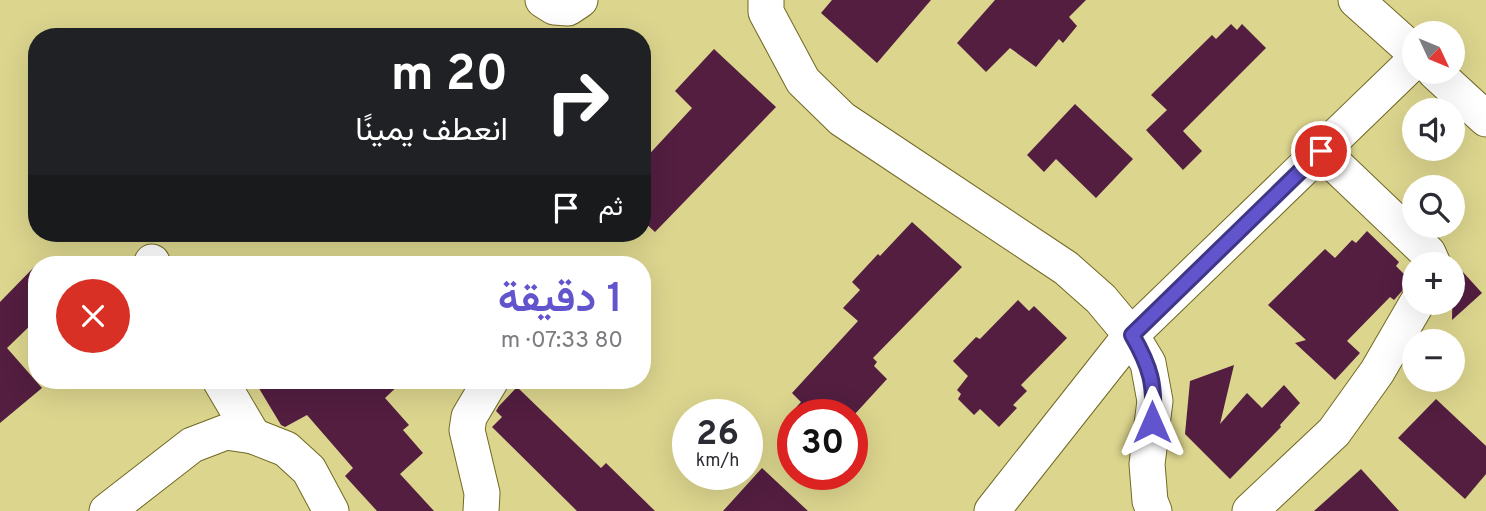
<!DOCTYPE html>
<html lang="ar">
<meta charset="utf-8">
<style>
:root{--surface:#fff;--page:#f7f7f7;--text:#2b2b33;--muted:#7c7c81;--accent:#6154cd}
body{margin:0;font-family:Overpass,Vazirmatn,sans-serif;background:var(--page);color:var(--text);direction:rtl;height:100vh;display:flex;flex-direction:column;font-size:26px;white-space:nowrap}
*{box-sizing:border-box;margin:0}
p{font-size:23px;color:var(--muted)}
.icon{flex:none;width:38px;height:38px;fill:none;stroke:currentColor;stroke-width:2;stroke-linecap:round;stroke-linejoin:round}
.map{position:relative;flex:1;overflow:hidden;direction:ltr}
.details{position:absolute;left:28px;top:256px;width:623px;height:133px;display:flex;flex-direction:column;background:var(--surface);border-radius:28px;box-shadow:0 7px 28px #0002;direction:rtl}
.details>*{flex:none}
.banner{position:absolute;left:28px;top:28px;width:623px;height:214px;border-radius:28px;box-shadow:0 7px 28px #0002;direction:rtl;background:#202124;color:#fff;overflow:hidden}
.needle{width:46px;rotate:134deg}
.buttons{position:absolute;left:1402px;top:21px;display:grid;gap:14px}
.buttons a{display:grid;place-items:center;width:63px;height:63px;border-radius:50%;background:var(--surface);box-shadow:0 7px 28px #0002;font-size:35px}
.speed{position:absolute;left:672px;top:399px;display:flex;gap:14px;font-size:35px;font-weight:700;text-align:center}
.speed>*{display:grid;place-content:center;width:91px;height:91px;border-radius:50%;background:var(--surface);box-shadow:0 7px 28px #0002;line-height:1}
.speed small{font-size:18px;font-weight:400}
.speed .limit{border:10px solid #d22;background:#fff;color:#111}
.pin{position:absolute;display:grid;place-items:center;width:60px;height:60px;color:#fff;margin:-30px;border:4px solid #fff;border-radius:50%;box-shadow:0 2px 7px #0007}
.me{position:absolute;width:77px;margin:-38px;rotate:0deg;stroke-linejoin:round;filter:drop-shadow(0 0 5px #0008)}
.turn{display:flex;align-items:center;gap:24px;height:147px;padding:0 28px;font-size:32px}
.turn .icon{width:91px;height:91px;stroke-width:2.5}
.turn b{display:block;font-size:49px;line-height:60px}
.then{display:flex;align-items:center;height:66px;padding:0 28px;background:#0003;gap:14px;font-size:26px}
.round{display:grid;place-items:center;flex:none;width:74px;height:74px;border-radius:37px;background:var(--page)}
.headline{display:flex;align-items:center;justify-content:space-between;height:119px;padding:0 28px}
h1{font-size:42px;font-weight:600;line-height:52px;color:var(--accent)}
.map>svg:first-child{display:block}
</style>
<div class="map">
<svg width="1486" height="511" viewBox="0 0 1486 511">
<rect width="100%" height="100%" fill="#dcd58e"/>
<g fill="#531e40">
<path d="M832 0H931L877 63 821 13Z"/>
<path d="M995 0H1086L1069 17 1077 26 1063 43 1059 39 1036 67 1010 48 986 72 957 43Z"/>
<path d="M1231 24 1237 30 1242 24 1266 48 1183 131 1202 151 1183 170 1146 130 1167 110 1151 95 1212 35 1216 39Z"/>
<path d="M714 49 776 107 655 232 642 220V162L692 108 675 91Z"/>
<path d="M1075 104 1133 159 1096 198 1056 159 1044 172 1027 155Z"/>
<path d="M912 222 962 267 873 358 877 362 874 366 887 379 854 415H789L801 402 792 393 858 321 843 308 860 290 852 282 878 254 880 256Z"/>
<path d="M1367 231 1399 262 1396 266 1411 281 1394 300 1390 297 1347 341 1360 353 1335 380 1295 343 1306 340 1268 305 1325 249 1335 258 1352 240 1356 243Z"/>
<path d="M1452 260 1482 293 1452 320 1453 265Z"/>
<path d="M37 264V319L7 348 42 388 0 423V302Z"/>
<path d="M1018 300 1029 311 1034 306 1067 338 1021 385 1027 391 1013 405 1017 408 999 427 980 409 974 415 958 399 961 394 957 390 968 376 953 361 976 337 980 339Z"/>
<path d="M1234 365 1220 424 1247 393 1262 408 1284 385 1300 403 1280 425 1281 427 1230 479 1185 434 1190 381Z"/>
<path d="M254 380H404L385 398 409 425 403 430 423 453 400 474 434 511H377L345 476 353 468 307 415 285 427 281 425Z"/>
<path d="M517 387 601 468 606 463 655 511H577L492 427 502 417 496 411 499 406Z"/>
<path d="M1436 399 1486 446V474L1465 499 1398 438Z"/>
<path d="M762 468 808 511H723Z"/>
<path d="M1361 469 1399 511H1314Z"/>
</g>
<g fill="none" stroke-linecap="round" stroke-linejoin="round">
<g stroke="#716922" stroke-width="37">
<g id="street">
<path d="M543 0 554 7 568 8 580 0"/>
<path d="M766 0V12L803 81 842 119 1066 268 1101 299 1131 335 1148 363 1155 401 1147 464 1150 501 1154 511"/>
<path d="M1356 0 1414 52"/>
<path d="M1435 72 1486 119"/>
<path d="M1321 151 1428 253 1433 264"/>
<path d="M152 262 153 264"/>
<path d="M220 380 253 436"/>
<path d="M107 511 192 445 226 432 253 436 286 449 309 470 331 511"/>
<path d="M481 511 482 493 467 430 469 417 491 380"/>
<path d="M992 511 1131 335 1414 61"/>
<path d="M1250 511 1334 432 1377 372 1417 303"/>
</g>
</g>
<use href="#street" stroke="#fff" stroke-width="35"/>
</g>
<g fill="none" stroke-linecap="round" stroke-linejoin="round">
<g stroke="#3f3785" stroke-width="18">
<path id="route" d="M1152 422C1156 385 1150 366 1132 335L1321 151"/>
</g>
<use href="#route" stroke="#6154cd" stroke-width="12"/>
</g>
</svg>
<div class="buttons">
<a><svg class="needle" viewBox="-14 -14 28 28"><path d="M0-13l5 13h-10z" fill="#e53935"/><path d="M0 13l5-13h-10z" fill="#7c7c81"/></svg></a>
<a><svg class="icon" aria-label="sound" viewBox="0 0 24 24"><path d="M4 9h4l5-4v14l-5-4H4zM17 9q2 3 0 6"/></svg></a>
<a><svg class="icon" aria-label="search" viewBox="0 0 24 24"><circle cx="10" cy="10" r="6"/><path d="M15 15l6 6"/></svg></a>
<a>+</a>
<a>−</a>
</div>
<div class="speed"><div>26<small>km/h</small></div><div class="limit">30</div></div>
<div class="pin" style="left:1321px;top:151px;background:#d93025"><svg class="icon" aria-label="arrive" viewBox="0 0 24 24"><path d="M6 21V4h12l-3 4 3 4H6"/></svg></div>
<svg class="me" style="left:1152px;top:422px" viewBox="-20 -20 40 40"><path d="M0-17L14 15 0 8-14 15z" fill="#6154cd" stroke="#fff" stroke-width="4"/></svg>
<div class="banner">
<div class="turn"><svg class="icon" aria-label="right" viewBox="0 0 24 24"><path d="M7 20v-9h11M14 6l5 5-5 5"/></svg><div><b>20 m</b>انعطف يمينًا</div></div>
<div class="then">ثم<svg class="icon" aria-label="arrive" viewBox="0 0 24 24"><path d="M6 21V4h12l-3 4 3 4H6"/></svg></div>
</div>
<section class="details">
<div class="headline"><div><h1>1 دقيقة</h1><p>80 m · 07:33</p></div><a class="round" style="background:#d93025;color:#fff"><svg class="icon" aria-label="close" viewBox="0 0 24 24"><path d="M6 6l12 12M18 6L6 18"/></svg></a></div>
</section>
</div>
